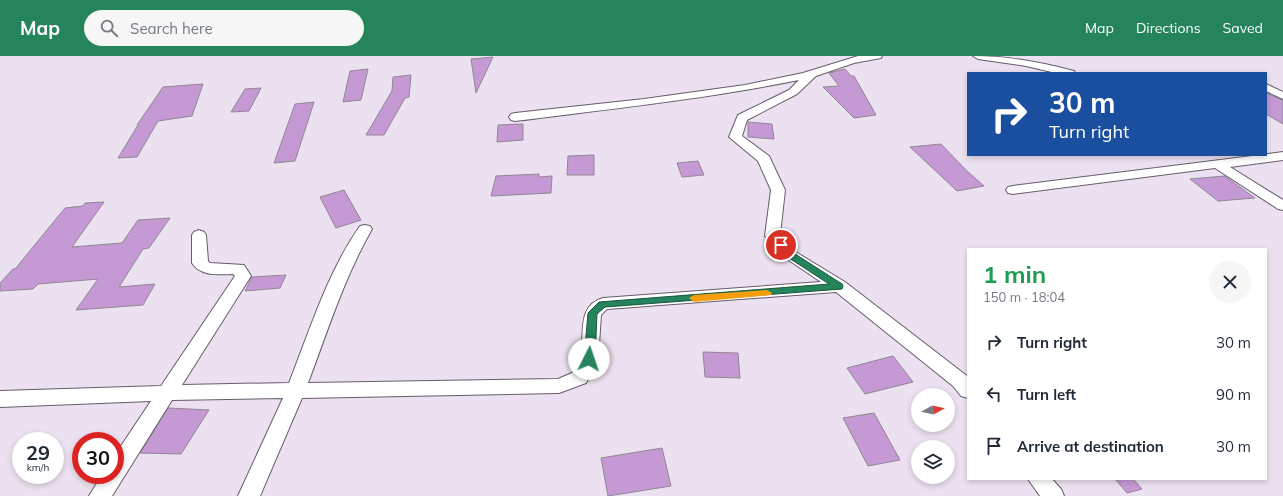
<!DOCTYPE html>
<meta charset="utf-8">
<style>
:root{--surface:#fff;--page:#f6f6f7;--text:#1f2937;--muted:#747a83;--accent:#25845c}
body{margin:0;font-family:Mulish,sans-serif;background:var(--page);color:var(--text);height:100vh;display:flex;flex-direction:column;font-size:15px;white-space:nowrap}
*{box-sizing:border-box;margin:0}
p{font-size:13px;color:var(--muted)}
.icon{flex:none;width:22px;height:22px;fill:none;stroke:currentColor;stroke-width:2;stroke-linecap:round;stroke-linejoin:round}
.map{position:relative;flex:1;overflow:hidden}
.side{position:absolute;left:967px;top:192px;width:300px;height:232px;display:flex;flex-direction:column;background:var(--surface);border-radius:0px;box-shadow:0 2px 6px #0003}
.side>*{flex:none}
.banner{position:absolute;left:967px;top:16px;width:300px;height:84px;border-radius:0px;box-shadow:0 2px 6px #0003;background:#1a4fa0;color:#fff;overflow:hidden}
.needle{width:26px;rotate:82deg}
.tools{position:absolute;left:911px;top:332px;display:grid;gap:8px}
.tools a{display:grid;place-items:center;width:44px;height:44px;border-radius:50%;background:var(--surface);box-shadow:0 2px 6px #0003;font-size:20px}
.speed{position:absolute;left:12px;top:376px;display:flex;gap:8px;font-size:20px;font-weight:700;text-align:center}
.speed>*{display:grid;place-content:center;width:52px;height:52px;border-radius:50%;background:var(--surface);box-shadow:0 2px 6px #0003;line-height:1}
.speed small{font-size:10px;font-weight:400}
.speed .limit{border:6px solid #d22;background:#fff;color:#111}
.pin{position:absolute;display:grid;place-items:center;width:34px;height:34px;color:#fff;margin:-17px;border:2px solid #fff;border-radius:50%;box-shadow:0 1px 4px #0007}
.me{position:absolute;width:44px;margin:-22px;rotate:4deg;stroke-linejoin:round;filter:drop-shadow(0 0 3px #0008)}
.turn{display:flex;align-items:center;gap:14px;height:84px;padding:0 16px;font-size:18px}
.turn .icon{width:52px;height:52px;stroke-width:2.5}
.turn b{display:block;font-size:28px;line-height:34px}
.round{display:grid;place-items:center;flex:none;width:42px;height:42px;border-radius:21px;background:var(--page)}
.overview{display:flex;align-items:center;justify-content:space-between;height:68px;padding:0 16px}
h1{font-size:24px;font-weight:700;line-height:30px;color:#1e9e55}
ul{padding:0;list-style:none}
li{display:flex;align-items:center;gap:12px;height:52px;padding:0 16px}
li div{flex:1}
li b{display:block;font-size:15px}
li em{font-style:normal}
header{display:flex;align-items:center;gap:24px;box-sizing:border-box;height:56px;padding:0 20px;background:var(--accent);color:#fff}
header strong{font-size:19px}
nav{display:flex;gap:22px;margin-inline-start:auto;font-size:14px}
.search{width:280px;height:36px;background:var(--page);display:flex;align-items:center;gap:10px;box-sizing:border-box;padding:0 14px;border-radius:22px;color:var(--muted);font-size:15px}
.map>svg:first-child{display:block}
</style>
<header>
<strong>Map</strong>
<div class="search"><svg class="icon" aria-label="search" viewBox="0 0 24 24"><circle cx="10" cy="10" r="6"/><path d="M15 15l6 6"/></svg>Search here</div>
<nav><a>Map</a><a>Directions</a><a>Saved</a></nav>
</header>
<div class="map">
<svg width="1283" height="440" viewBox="0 0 1283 440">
<rect width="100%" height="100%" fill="#ece1f0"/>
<g fill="#c599d4" stroke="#918694">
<path d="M493 1 476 37 471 3Z"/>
<path d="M368 13 361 44 343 46 350 15Z"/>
<path d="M845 13 851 20H854L876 59 854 62 823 31 839 30 829 17Z"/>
<path d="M411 19 409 41 405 42 384 79H366L392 35 393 21Z"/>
<path d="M203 28 192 60 158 65 137 101 118 102 138 69H137L163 31Z"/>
<path d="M261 32 249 55 231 56 245 33Z"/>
<path d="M1266 37 1283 44V68L1266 58Z"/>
<path d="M314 46 295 105 274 107 295 48Z"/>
<path d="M748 66 772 68 774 83 748 81Z"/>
<path d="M523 68V84L497 86 498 69Z"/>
<path d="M941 88 967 115 984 130 957 135 910 91Z"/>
<path d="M594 99V119H567L568 100Z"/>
<path d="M698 105 704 119 682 121 677 107Z"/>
<path d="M539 118V121L552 120 551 137 491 140 496 120Z"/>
<path d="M1225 120 1226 121 1255 142 1218 145 1190 123Z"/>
<path d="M344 134 361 164 336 172 320 141Z"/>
<path d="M104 146 72 191 122 187 138 164 170 162 149 192 143 193 119 231 155 228 143 249 76 254 98 223 38 228 33 233 0 235V227L13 213H15L65 152 83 150 85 147Z"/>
<path d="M286 219 280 232 245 235 252 221Z"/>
<path d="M703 296 738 297 740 322 705 321Z"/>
<path d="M893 300 913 326 865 338 847 312Z"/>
<path d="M168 352 209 354 181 398 140 397Z"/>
<path d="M874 357 900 404 868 410 843 362Z"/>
<path d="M662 392 671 430 608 440 601 402Z"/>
<path d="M1115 423H1133L1142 433 1127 437Z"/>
</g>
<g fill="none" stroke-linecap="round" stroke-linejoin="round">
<g stroke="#665c6a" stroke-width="2">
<g id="street">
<path d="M858 0H882L881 2 854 7 816 20 797 38 747 64 742 80 769 100 785 134 780 179 794 195 845 226 967 320 968 322V342L961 340 953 330 836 236 607 253 601 259 598 303 586 327 559 337 302 342 260 440H238L283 342 172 344 112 440H89L102 419H115V399L151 345 0 351V335L161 330 235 220 233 218C219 218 201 221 192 207V179L194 176 199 174 204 176 206 179 208 205 210 207 244 209 251 220 182 329 289 327C310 274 327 217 360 170L365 169 370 170 372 173C344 222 328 274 308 327L558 323 572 317C575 313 579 308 580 303 586 281 575 250 603 242L821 226 784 201 765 180 771 134 758 105 729 81 738 59 789 34 799 24C705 43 610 53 515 65L511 64 509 61 511 58 515 57 644 43 745 29 803 17Z"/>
<path d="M973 0C1008 0 1040 6 1074 15L1075 17H1056L1026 10 978 3Z"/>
<path d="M1266 28 1283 36V43L1266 35Z"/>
<path d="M1283 96V104L1230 111 1283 144V154L1278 153 1215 112 1013 138 1008 137 1006 134 1008 131 1013 130Z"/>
<path d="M1028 423H1052L1061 433 1064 440H1040Z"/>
</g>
</g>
<use href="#street" fill="#fff" fill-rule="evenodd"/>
</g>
<path fill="#25845c" stroke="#18563c" d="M781 186 784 187 792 196 842 228 843 230 842 233 605 251 597 258 595 303 593 306H586L584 303 588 257 599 246 829 228 786 200 776 189Z"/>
<path fill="#f59e0b" d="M767 234 772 237 771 239 694 246 689 242 694 239Z"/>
</svg>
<div class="tools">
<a><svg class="needle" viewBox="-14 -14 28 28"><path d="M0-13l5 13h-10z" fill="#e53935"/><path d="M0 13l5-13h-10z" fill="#747a83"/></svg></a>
<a><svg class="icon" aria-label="layers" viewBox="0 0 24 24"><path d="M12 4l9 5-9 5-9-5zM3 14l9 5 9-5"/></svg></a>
</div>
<div class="speed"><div>29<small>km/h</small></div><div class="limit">30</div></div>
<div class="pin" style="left:781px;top:189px;background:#d93025"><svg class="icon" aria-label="arrive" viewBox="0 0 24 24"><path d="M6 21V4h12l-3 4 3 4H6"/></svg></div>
<svg class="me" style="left:589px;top:303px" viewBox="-20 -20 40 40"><circle r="19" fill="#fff"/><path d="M0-13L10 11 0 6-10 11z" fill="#25845c"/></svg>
<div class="banner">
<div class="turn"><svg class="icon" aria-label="right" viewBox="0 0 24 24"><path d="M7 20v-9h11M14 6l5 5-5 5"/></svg><div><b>30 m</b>Turn right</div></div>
</div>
<section class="side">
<div class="overview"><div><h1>1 min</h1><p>150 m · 18:04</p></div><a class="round"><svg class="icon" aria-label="close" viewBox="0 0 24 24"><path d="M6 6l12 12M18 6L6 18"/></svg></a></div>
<ul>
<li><svg class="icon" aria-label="right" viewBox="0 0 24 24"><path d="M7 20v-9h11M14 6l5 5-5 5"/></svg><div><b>Turn right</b></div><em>30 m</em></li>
<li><svg class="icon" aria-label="left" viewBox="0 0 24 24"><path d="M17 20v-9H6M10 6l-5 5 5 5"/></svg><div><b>Turn left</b></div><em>90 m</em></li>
<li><svg class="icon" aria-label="arrive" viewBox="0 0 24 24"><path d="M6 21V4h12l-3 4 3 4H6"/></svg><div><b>Arrive at destination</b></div><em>30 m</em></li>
</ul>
</section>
</div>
